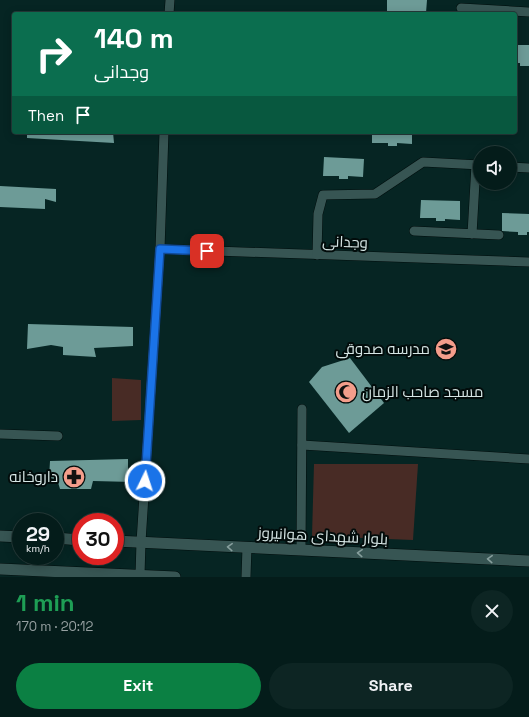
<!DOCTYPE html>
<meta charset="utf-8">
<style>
:root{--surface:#041c1a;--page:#0d2523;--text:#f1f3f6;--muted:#97a1a2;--line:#253a39;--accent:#0b8043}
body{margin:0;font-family:"Space Grotesk",Cairo,sans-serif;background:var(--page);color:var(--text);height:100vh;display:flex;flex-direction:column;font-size:15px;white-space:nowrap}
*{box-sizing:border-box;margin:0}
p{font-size:13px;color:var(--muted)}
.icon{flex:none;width:22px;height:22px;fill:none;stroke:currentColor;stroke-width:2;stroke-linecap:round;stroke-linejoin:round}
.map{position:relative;height:577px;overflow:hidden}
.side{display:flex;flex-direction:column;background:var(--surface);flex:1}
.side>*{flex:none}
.top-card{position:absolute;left:12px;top:12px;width:505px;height:122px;border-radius:4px;box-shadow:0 2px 10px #0003,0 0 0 1px var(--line);background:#0b6e4f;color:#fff;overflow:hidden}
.tools{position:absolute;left:473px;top:146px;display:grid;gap:8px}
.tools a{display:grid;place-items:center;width:44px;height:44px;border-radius:50%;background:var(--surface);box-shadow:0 2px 10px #0003,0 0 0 1px var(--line);font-size:20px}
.speed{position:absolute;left:12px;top:513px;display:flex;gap:8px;font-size:20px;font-weight:700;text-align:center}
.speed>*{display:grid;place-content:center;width:52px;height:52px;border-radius:50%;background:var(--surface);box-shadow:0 2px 10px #0003,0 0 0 1px var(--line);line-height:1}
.speed small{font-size:10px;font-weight:400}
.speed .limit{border:6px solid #d22;background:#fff;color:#111}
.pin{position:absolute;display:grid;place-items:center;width:34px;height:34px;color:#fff;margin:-17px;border-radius:8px;box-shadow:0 2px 6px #0006}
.me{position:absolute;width:44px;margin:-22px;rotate:4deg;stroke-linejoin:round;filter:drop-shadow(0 0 3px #0008)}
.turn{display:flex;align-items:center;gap:14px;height:84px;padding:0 16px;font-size:18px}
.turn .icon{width:52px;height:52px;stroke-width:2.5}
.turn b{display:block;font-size:28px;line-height:34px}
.then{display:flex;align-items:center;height:38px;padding:0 16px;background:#0003;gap:8px;font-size:15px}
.round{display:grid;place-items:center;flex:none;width:42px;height:42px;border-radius:21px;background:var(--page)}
.head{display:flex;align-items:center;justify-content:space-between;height:68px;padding:0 16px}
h1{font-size:24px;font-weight:600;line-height:30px;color:#1e9e55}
.button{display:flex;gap:8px;margin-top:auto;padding:8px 16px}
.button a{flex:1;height:46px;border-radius:24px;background:var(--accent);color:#fff;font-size:16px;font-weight:600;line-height:46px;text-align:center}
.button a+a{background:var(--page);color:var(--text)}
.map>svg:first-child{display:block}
</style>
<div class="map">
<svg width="529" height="577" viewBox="0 0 529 577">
<rect width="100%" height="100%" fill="#062523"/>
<g fill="#482b25">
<path d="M112 378 141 380V420L112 421Z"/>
<path d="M314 464H418L413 540 312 536Z"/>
</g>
<g fill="#6d9b97">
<path d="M387 0H427L426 13 412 12 411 14H403V11H387Z"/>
<path d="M515 45H529V66H520V63H515Z"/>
<path d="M27 132H113L114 143 27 138Z"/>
<path d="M372 132H412V144L397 143V146H388V143H372Z"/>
<path d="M324 157 364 159 363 177 348 176V179H339V176H323Z"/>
<path d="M0 186 56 189V202L45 199V209L0 207Z"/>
<path d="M421 200 460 201V220L445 219V221H436V218H420Z"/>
<path d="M502 213 529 214V232H527V235H518V232L502 231Z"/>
<path d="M28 324 133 327V346L94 348 96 357 63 355V347L51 345 27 349Z"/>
<path d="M350 358 384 403 349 433 309 382 322 367Z"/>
<path d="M128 459V471H136L133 482 93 481 91 489H60L57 479 49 478 50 461Z"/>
</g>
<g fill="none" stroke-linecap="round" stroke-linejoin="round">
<g stroke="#000d0c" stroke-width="10">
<g id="minor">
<path d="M461 8 529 12"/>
<path d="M169 14 170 0"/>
<path d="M510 167 529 168"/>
<path d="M414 231 499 235"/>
<path d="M472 234 476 165"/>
<path d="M160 249 529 262"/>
<path d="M317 255 318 214 323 195 375 194 423 162 480 165"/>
<path d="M0 434 58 436"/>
<path d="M302 445 529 459"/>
<path d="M301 550 302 409"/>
<path d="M140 575 141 542 160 249 164 132"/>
<path d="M246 577 247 547"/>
</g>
</g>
<g stroke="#000d0c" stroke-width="12">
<g id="secondary">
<path d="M0 536 21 537"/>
<path d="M55 538 81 540"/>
<path d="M115 541 529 561"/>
<path d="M0 569 175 577"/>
</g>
</g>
<use href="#minor" stroke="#375553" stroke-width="9"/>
<use href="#secondary" stroke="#375553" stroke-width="11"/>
</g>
<defs><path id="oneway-chevron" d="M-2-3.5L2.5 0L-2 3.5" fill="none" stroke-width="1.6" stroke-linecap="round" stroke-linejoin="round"/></defs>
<g stroke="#869e9c">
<use href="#oneway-chevron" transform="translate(230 547) rotate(-177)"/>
<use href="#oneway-chevron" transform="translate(360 553) rotate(-177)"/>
<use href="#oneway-chevron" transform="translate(490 559) rotate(-177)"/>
</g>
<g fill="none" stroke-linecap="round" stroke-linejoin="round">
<g stroke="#114b97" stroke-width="10">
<path id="route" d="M145 481 160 249 207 251"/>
</g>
<use href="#route" stroke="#1a73e8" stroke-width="7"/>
</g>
<defs>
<g id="school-disc" transform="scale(1.15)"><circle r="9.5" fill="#f49d8b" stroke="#020c0b"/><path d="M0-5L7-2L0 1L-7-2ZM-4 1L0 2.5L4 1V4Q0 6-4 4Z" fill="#111"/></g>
<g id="mosque-disc" transform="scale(1.15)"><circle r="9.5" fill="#f49d8b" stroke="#020c0b"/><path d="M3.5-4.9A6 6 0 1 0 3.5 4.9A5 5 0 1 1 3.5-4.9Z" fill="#111"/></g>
<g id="pharmacy-disc" transform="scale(1.15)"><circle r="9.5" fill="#f49d8b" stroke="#020c0b"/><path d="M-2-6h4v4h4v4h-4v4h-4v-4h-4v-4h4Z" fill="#111"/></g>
</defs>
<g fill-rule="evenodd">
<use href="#school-disc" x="446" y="349"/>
<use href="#mosque-disc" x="346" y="392"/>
<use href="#pharmacy-disc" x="74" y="477"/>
</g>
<g text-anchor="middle" stroke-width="4" stroke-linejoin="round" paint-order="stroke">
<g font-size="15" fill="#d6e6e5" stroke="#020c0b">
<text transform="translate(345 242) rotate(2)" y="5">وجدانی</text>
<text transform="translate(323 536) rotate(3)" y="5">بلوار شهدای هوانیروز</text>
</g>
<g font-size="15" fill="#d6e6e5" stroke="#020c0b" text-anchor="end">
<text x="430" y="354">مدرسه صدوقی</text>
<text x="362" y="397" text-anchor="start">مسجد صاحب الزمان</text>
<text x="58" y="482">داروخانه</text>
</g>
</g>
</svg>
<div class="tools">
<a><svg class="icon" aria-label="sound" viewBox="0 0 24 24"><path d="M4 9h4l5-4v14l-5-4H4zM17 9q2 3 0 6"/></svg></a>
</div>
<div class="speed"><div>29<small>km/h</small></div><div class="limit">30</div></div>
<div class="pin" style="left:207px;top:251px;background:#d93025"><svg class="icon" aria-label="arrive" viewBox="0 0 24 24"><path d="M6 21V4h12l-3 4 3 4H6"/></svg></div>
<svg class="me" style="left:145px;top:481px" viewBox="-20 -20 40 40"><circle r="17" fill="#1a73e8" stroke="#fff" stroke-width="3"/><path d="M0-11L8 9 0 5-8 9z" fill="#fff"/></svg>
<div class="top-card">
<div class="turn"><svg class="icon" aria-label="right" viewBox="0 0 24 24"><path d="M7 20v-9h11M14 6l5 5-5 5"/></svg><div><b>140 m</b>وجدانی</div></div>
<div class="then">Then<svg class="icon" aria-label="arrive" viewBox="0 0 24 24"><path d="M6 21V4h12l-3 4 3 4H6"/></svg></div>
</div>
</div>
<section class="side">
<div class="head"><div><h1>1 min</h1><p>170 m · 20:12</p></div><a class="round"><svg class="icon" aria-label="close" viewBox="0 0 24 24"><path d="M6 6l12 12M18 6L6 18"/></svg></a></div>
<div class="button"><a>Exit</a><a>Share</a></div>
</section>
